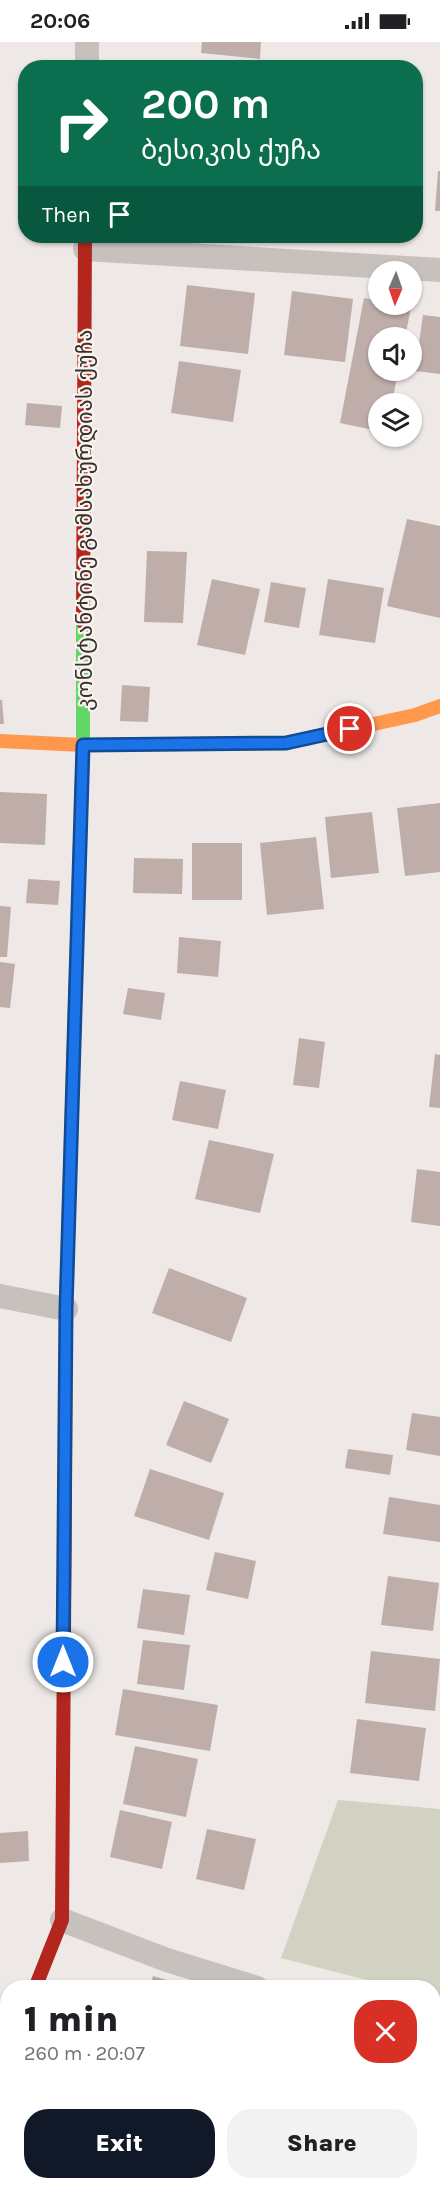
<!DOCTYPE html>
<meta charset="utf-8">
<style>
:root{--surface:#fff;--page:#f2f2f2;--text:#202124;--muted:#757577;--accent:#111827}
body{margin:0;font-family:Karla,"Noto Sans Georgian",sans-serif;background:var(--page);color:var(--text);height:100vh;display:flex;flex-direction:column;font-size:22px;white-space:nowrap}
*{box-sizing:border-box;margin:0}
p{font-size:20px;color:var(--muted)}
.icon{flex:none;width:33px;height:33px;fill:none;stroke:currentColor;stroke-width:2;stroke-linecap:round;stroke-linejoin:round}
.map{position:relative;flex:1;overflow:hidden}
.details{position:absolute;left:0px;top:1938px;width:441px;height:210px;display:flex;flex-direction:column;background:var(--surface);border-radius:24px 24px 0 0;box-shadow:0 2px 4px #0004}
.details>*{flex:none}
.guide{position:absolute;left:18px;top:18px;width:405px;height:183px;border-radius:24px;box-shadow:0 2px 4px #0004;background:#0b6e4f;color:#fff;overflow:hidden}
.needle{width:39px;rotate:182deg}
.tools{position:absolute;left:368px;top:219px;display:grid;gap:12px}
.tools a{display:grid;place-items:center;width:54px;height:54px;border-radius:50%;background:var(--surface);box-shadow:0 2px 4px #0004;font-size:30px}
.pin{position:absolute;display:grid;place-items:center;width:51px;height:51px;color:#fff;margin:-26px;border:3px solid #fff;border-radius:50%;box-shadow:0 2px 6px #0007}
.me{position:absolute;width:66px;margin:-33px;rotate:0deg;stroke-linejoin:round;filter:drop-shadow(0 0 4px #0008)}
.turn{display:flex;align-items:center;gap:21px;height:126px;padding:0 24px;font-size:27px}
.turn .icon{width:78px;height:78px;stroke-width:2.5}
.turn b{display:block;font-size:42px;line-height:51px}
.then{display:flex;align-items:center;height:57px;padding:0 24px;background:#0003;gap:12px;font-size:22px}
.round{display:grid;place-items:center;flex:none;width:63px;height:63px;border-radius:24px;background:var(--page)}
.overview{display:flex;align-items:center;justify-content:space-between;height:102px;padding:0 24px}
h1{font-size:36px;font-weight:800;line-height:45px}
.cta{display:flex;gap:12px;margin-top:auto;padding:12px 24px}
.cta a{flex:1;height:69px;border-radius:24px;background:var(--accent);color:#fff;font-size:24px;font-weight:800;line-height:69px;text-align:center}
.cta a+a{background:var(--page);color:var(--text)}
.status{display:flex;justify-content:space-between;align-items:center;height:42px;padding:0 30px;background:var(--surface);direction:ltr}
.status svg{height:16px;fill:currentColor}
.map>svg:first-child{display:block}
</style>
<div class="status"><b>20:06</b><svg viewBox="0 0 49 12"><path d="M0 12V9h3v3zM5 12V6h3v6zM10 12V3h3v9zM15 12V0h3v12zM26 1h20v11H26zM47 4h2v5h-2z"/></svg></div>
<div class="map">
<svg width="440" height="2148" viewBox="0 0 440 2148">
<rect width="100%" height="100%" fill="#eee9e6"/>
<path fill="#d1d2c1" d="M338 1758 440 1767V1957L434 1956V1946L394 1945 281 1916Z"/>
<g fill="#bfadaa">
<path d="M202 0H261L260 17 201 11Z"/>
<path d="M193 19 256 24V26H193Z"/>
<path d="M438 129H440V169H435Z"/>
<path d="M187 243 255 251 248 312 180 304Z"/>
<path d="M292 249 353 257 345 320 284 313Z"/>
<path d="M364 256 378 259V262L411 265 405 296H378V328H398L392 362H378V389L340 381Z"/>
<path d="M423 273 440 275V332L415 329Z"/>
<path d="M179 319 241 328 233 380 171 371Z"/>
<path d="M27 361 62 364 60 386 25 383Z"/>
<path d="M407 477 440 484V576L387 564Z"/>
<path d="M147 509 187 510 183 581 144 580Z"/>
<path d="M212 537 260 547 245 613 197 603Z"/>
<path d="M328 537 384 546 375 601 319 593Z"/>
<path d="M271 540 306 546 299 586 264 580Z"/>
<path d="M122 643 150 645 148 680 120 679Z"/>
<path d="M0 658H2L4 682H0Z"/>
<path d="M0 750 47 752 45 803 0 801Z"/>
<path d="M440 761V830L405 834 397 766Z"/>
<path d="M372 770 379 831 331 836 325 775Z"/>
<path d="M316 795 324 867 267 873 260 801Z"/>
<rect x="192" y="801" width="50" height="57"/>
<path d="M134 816 183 817 182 852 133 851Z"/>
<path d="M28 837 60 839 58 863 26 861Z"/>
<path d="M0 864 11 865 7 915H0Z"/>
<path d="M179 895 221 899 218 935 177 931Z"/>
<path d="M0 920 15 922 10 966 0 965Z"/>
<path d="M128 946 165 951 161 978 123 972Z"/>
<path d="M299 996 325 1000 319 1046 293 1043Z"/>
<path d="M435 1012 440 1013V1066L429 1065Z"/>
<path d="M180 1039 226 1048 218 1087 172 1078Z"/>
<path d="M209 1098 274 1112 260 1171 195 1157Z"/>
<path d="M417 1127 440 1130V1184L411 1180Z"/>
<path d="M169 1226 247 1256 231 1300 152 1271Z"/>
<path d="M184 1359 229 1377 211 1421 166 1403Z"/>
<path d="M412 1371 440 1375V1414L406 1408Z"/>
<path d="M348 1407 393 1413 390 1433 345 1426Z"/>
<path d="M150 1427 224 1451 209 1498 134 1474Z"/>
<path d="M389 1455 440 1463V1500L383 1492Z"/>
<path d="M215 1510 256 1519 248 1557 206 1548Z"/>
<path d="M388 1534 439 1541 433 1589 381 1583Z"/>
<path d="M143 1547 190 1553 184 1593 137 1586Z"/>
<path d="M143 1598 190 1603 184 1648 137 1642Z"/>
<path d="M371 1609 440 1617 435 1669 365 1661Z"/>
<path d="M123 1647 218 1663 210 1709 115 1693Z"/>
<path d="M357 1677 426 1686 419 1739 350 1731Z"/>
<path d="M135 1704 198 1717 186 1775 123 1762Z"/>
<path d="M120 1768 172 1780 162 1827 110 1815Z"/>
<path d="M207 1787 256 1797 244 1848 196 1837Z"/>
<path d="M28 1789 29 1819 0 1821V1791Z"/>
<path d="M153 1934 174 1940 172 1946H149Z"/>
<path d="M434 2078H440V2148H403L404 2140H434Z"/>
<path d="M26 2140H84L81 2148H36L25 2144Z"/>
<path d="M257 2140H295L293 2148H278Z"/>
<path d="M331 2140H368L367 2148Z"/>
</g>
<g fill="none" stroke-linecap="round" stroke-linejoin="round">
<g stroke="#c7c1be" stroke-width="24">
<path d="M87 26V0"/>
<path d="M85 207 440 228"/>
<path d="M0 1254 66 1267"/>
<path d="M62 1878 167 1918 257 1946"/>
<path d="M434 1981 440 1982"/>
<path d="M0 2034 8 2015"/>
</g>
<path stroke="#63d668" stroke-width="14" d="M71 1095 83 703V580"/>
<g stroke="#ff974d" stroke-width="14">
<path d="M0 699 83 703 286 701 415 673 440 664"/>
<path d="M65 1448 66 1267 71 1095"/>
</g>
<g stroke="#b3261e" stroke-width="14">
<path d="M83 580 85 194"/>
<path d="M35 1946 62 1878 65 1448"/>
</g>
</g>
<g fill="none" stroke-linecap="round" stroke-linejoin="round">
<g stroke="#114b97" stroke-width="15">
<path id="route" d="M63 1620 66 1267 83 703 286 701 350 687"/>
</g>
<use href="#route" stroke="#1a73e8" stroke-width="10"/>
</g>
<g text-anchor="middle" stroke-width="4.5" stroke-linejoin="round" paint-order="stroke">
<g font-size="22" fill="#382e2c" stroke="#f9f3ee">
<text transform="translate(84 478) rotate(-90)" y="8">კონსტანტინე გამსახურდიას ქუჩა</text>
</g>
</g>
</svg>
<div class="tools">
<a><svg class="needle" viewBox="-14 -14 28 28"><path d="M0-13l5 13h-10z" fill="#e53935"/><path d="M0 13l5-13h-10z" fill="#757577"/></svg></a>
<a><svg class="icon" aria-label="sound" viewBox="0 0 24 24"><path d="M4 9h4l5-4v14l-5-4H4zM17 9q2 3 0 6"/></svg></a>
<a><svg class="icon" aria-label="layers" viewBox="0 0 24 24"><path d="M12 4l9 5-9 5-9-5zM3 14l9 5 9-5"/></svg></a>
</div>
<div class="pin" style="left:350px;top:687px;background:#d93025"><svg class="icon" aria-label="arrive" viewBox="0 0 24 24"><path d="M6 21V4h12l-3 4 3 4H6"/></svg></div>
<svg class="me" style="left:63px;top:1620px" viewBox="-20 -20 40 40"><circle r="17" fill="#1a73e8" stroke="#fff" stroke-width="3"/><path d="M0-11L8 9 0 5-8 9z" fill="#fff"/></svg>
<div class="guide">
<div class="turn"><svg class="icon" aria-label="right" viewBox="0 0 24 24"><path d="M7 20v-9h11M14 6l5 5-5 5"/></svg><div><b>200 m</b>ბესიკის ქუჩა</div></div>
<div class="then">Then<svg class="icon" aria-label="arrive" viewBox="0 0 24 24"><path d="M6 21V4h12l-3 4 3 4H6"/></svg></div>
</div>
<section class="details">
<div class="overview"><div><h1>1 min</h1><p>260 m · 20:07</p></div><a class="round" style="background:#d93025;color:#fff"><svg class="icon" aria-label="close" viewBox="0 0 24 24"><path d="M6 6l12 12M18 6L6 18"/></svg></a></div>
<div class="cta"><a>Exit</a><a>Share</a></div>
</section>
</div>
